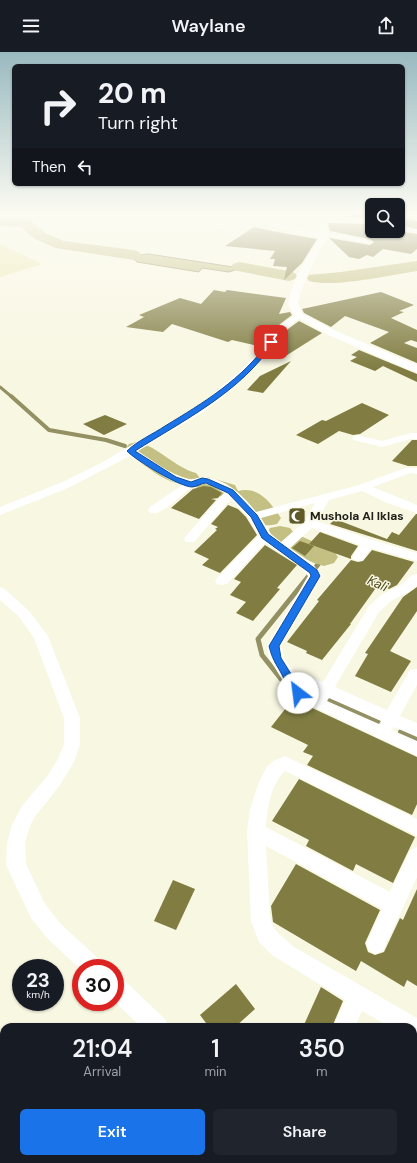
<!DOCTYPE html>
<style>
:root{--surface:#171b24;--page:#20242c;--text:#f1f3f6;--muted:#9ea1a6;--accent:#1a73e8}
body{margin:0;font-family:"DM Sans",sans-serif;background:var(--page);color:var(--text);height:100vh;display:flex;flex-direction:column;font-size:15px;white-space:nowrap}
*{box-sizing:border-box;margin:0}
p{font-size:13px;color:var(--muted)}
.icon{flex:none;width:22px;height:22px;fill:none;stroke:currentColor;stroke-width:2;stroke-linecap:round;stroke-linejoin:round}
.map{position:relative;flex:1;overflow:hidden}
.details{position:absolute;left:0px;top:971px;width:417px;height:140px;display:flex;flex-direction:column;background:var(--surface);border-radius:12px 12px 0 0;box-shadow:0 1px 3px #0004}
.details>*{flex:none}
.top-card{position:absolute;left:12px;top:12px;width:393px;height:122px;border-radius:6px;box-shadow:0 1px 3px #0004;background:#171b24;color:var(--text);overflow:hidden}
.tools{position:absolute;left:365px;top:146px;display:grid;gap:8px}
.tools a{display:grid;place-items:center;width:40px;height:40px;border-radius:6px;background:var(--surface);box-shadow:0 1px 3px #0004;font-size:20px}
.speed{position:absolute;left:12px;top:907px;display:flex;gap:8px;font-size:20px;font-weight:700;text-align:center}
.speed>*{display:grid;place-content:center;width:52px;height:52px;border-radius:50%;background:var(--surface);box-shadow:0 1px 3px #0004;line-height:1}
.speed small{font-size:10px;font-weight:400}
.speed .limit{border:6px solid #d22;background:#fff;color:#111}
.pin{position:absolute;display:grid;place-items:center;width:34px;height:34px;color:#fff;margin:-17px;border-radius:8px;box-shadow:0 2px 6px #0006}
.me{position:absolute;width:44px;margin:-22px;rotate:330deg;stroke-linejoin:round;filter:drop-shadow(0 0 3px #0008)}
.turn{display:flex;align-items:center;gap:14px;height:84px;padding:0 20px;font-size:18px}
.turn .icon{width:52px;height:52px;stroke-width:2.5}
.turn b{display:block;font-size:28px;line-height:34px}
.then{display:flex;align-items:center;height:38px;padding:0 20px;background:#0003;gap:8px;font-size:15px}
.eta{display:flex;justify-content:space-evenly;align-items:center;height:68px;text-align:center}
.eta b{font-size:24px;font-weight:600;line-height:28px}
.cta{display:flex;gap:8px;margin-top:auto;padding:8px 20px}
.cta a{flex:1;height:46px;border-radius:6px;background:var(--accent);color:#fff;font-size:16px;font-weight:600;line-height:46px;text-align:center}
.cta a+a{background:var(--page);color:var(--text)}
header{display:flex;justify-content:space-between;align-items:center;height:52px;padding:0 20px;background:var(--surface);font-size:18px;font-weight:600}
.map>svg:first-child{display:block}
</style>
<header><svg class="icon" aria-label="menu" viewBox="0 0 24 24"><path d="M4 6h16M4 12h16M4 18h16"/></svg>Waylane<svg class="icon" aria-label="share" viewBox="0 0 24 24"><path d="M12 15V3M7 8l5-5 5 5M5 13v7h14v-7"/></svg></header>
<div class="map">
<svg width="417" height="1111" viewBox="0 0 417 1111">
<rect width="100%" height="100%" fill="#f8f7e2"/>
<path fill="#ebe8b0" d="M0 192 42 212 0 225Z"/>
<path fill="#c4c083" stroke="#939063" d="M149 202 233 215H239L238 217 229 220 202 216 199 220 137 210 133 206 134 203Z"/>
<g fill="none" stroke-linecap="round" stroke-linejoin="round">
<path stroke="#939063" stroke-width="2.5" d="M402 174 417 176"/>
<path stroke="#939063" stroke-width="3" d="M0 335 12 345"/>
<path stroke="#939063" stroke-width="4" d="M11 344 49 378 106 388 125 394"/>
<g stroke="#939063" stroke-width="5">
<path d="M281 627 262 603 258 587 324 505"/>
<path d="M301 636 312 640"/>
</g>
<g stroke="#939063" stroke-width="6">
<path d="M309 639 312 640"/>
<path d="M330 648 379 671"/>
<path d="M401 680 417 687"/>
</g>
<g fill="#c4c083" fill-rule="evenodd">
<path d="M0 166 30 168 45 181 64 189 134 198 139 200 142 203 139 206 134 208 56 196 35 187 21 175 0 174Z"/>
<path d="M417 209V219C390 223 334 236 309 229L307 226 309 223 341 220Z"/>
<path d="M239 210 289 219 295 221 297 224 295 227 289 229 233 218 231 215 233 212Z"/>
<path d="M137 390C159 395 174 415 196 421L200 426 196 431C171 438 148 415 129 402L125 397 129 392Z"/>
<path d="M208 425 235 433 238 439C259 434 270 450 281 466L277 472C256 477 253 466 241 452L237 451 233 445 234 444 226 446 199 438 195 433 199 428Z"/>
<path d="M280 474 290 476 294 481 334 499 338 505 334 511 324 514 314 511 274 493 266 482 270 476Z"/>
</g>
</g>
<g fill="#807c42">
<path d="M350 161H372V168L365 166 350 165Z"/>
<path d="M398 166 417 169V175L398 172Z"/>
<path d="M328 171 364 172 372 175V179H398L417 182V197L411 202 383 197 373 205 367 203 359 207 349 205 329 186 370 193 374 190 370 187 330 179Z"/>
<path d="M254 175 277 180 317 187 302 211 284 228 287 215 273 214 275 207H270L275 199 225 194Z"/>
<path d="M214 238 225 240 227 238 286 246 279 262 290 260 292 263 280 272 262 295 232 288 228 290 172 272 163 280 126 275 144 265 139 263 180 246 201 252Z"/>
<path d="M381 240 414 253 399 259 404 260 391 266 417 278V290L411 288 404 291 417 296V311L370 291 389 280 345 264 331 275 304 261 302 257Z"/>
<path d="M299 269 322 281 284 305 270 301 288 277Z"/>
<path d="M359 298 417 322V330L383 314 375 319 350 309 357 305 351 303Z"/>
<path d="M291 309 263 341 247 338 260 324Z"/>
<path d="M362 351 389 363 360 382 353 383 339 379 318 392 296 383 322 368 326 369Z"/>
<path d="M105 363 127 372 104 383 83 372Z"/>
<path d="M412 388H417V414H408L392 409Z"/>
<path d="M204 434 211 435 222 441 218 446 211 447 216 448 199 467 171 456 193 437Z"/>
<path d="M228 453 238 457 246 465 257 483 220 521 202 513 209 507 194 500 217 478 215 477 218 475 211 472Z"/>
<path d="M416 462H417V499L330 472 335 467 387 487 392 480 399 483Z"/>
<path d="M320 480 358 494 351 504V507L309 492Z"/>
<path d="M300 489 314 494 305 504 292 496Z"/>
<path d="M265 493 297 513 277 536 280 537 253 569 236 561 246 550 230 543 241 530 234 527Z"/>
<path d="M372 498 414 510 397 533 389 537 378 533 350 572H351L322 608 306 601 307 599 287 590 319 549 317 548 351 508 358 510 363 509Z"/>
<path d="M417 535V559L390 599 411 609 391 640 355 624 368 602 365 601 403 545Z"/>
<path d="M293 647 417 705V752L412 763 307 713 313 704 303 700 308 693 271 675Z"/>
<path d="M299 727 415 785 393 831 356 812 353 819 306 794 309 788 272 769Z"/>
<path d="M296 812 380 858 365 891 368 900 375 903 384 900 400 866 403 868 417 837V934L407 928 404 935 361 909 356 919 273 870 271 854Z"/>
<path d="M173 828 195 837 176 878 154 869Z"/>
<path d="M236 932 255 957 235 975H209L200 963Z"/>
<path d="M321 935 343 949 332 975H303Z"/>
</g>
<g fill="none" stroke-linecap="round" stroke-linejoin="round">
<g fill="#fff" fill-rule="evenodd">
<path d="M249 161H256L252 165 219 175 216 173Z"/>
<path d="M398 161 417 163V167L398 164Z"/>
<path d="M323 166 365 167 372 170V174L364 171 321 169V167Z"/>
<path d="M273 170 304 179 332 181 370 188 373 190 370 192 332 185 304 183 271 173V171Z"/>
<path d="M398 173 417 177V181L398 177Z"/>
<path d="M296 262H302L303 264 287 276 264 306 223 345 203 360 138 399C153 409 171 423 189 427 194 428 199 425 204 425 225 426 244 444 256 460L359 433 405 416H417V422L410 421 373 435 417 453V461L387 451 362 439 329 448 317 469 372 488 417 501V509L371 496 363 508 358 509 353 508 352 505 360 493 312 476 290 496 312 511 322 524 281 594 284 605 296 623 305 624 323 630 369 554 381 543 402 532 412 523 417 522V533L412 538 391 549 379 560 335 635 387 658 410 618 417 617V633L400 664 417 671V685L394 675 392 678 417 689V704L292 645 286 639 283 629 269 606 267 594 308 524 298 512 265 491 227 532 222 533 217 532 215 529 217 526 259 483 247 464 231 447 194 490H186L184 487 186 484 224 441C218 437 211 432 204 432 186 431 167 465 150 461L148 458 150 455 182 433 170 428 130 404 68 436 0 463V455L60 431 101 411 203 351 240 319 263 296 281 273ZM315 451 305 469 281 490 271 482 261 466ZM302 636H304L316 640 314 642ZM329 646 381 669 379 672 327 649Z"/>
<path d="M411 381H417V387H411L382 395 353 388 352 386 357 383 382 389Z"/>
<path d="M0 535 5 537 29 559 48 584 80 666V692L74 710 60 733 34 766 30 774 25 791 26 812 45 852 60 871 101 909 105 916H81V918L46 885 31 866 6 813 7 791 12 773 22 754 48 723 58 707 64 692V666L34 586 19 565 0 548Z"/>
<path d="M285 704 417 767V784L285 719C271 731 267 758 266 775L390 840 410 798 417 795V825L383 899 376 902 369 899 366 892 382 857 266 794 270 864 272 872 276 879 294 895 417 966V984L413 985V975H390L362 959 355 975H333L345 948 272 903 259 890 251 869 247 779 250 757 259 730 266 716 273 709Z"/>
<path d="M115 924 123 927 165 967 168 975H141L115 950Z"/>
<path d="M142 1107H169L167 1111H140Z"/>
<path d="M316 1107H346L348 1111H318Z"/>
</g>
<path fill="#fff" fill-rule="evenodd" d="M312 161H320L328 173 329 183 308 221 300 242 298 252 303 262 336 279 417 313V321L328 283 294 264 288 252 290 242 298 221 321 183 320 173Z"/>
</g>
<linearGradient id="sky" x2="0" y2="1"><stop stop-color="#99b9c0"/><stop offset="0.51" stop-color="#fcfbf2"/><stop offset="1" stop-color="#fcfbf2" stop-opacity="0"/></linearGradient>
<rect width="417" height="317" fill="url(#sky)"/>
<path fill="#1a73e8" stroke="#114b97" d="M269 289 274 290C241 340 184 368 135 399L176 425 191 430 202 426 208 427 233 438 257 463 268 482 317 518 320 524 279 594 281 606 303 641 301 644C291 647 289 636 285 629 279 615 273 611 269 594L311 524 310 521 262 486 251 465 228 441 206 431C201 431 197 435 192 435 180 435 135 408 127 399 137 389 153 382 165 374 203 351 243 327 269 289Z"/>
<defs>
<g id="mosque-square" transform="scale(0.9)"><rect x="-9" y="-9" width="18" height="18" rx="4" fill="#5f5b28" stroke="#f8f7e2"/><path d="M3.5-4.9A6 6 0 1 0 3.5 4.9A5 5 0 1 1 3.5-4.9Z" fill="#fff"/></g>
</defs>
<g fill-rule="evenodd">
<use href="#mosque-square" x="297" y="464"/>
</g>
<g text-anchor="middle" stroke-width="3" stroke-linejoin="round" paint-order="stroke">
<g font-size="12" font-weight="bold" fill="#212119" stroke="#f8f7e2" text-anchor="start">
<text x="310" y="468">Mushola Al Iklas</text>
</g>
<g font-size="13" font-style="italic" fill="#4d491b" stroke="#f8f7e2">
<text transform="translate(378 531) rotate(25)" y="5">Kali</text>
</g>
</g>
</svg>
<div class="tools">
<a><svg class="icon" aria-label="search" viewBox="0 0 24 24"><circle cx="10" cy="10" r="6"/><path d="M15 15l6 6"/></svg></a>
</div>
<div class="speed"><div>23<small>km/h</small></div><div class="limit">30</div></div>
<div class="pin" style="left:271px;top:290px;background:#d93025"><svg class="icon" aria-label="arrive" viewBox="0 0 24 24"><path d="M6 21V4h12l-3 4 3 4H6"/></svg></div>
<svg class="me" style="left:298px;top:641px" viewBox="-20 -20 40 40"><circle r="19" fill="#fff"/><path d="M0-13L10 11 0 6-10 11z" fill="#1a73e8"/></svg>
<div class="top-card">
<div class="turn"><svg class="icon" aria-label="right" viewBox="0 0 24 24"><path d="M7 20v-9h11M14 6l5 5-5 5"/></svg><div><b>20 m</b>Turn right</div></div>
<div class="then">Then<svg class="icon" aria-label="left" viewBox="0 0 24 24"><path d="M17 20v-9H6M10 6l-5 5 5 5"/></svg></div>
</div>
<section class="details">
<div class="eta">
<div><b>21:04</b><p>Arrival</p></div>
<div><b>1</b><p>min</p></div>
<div><b>350</b><p>m</p></div>
</div>
<div class="cta"><a>Exit</a><a>Share</a></div>
</section>
</div>
